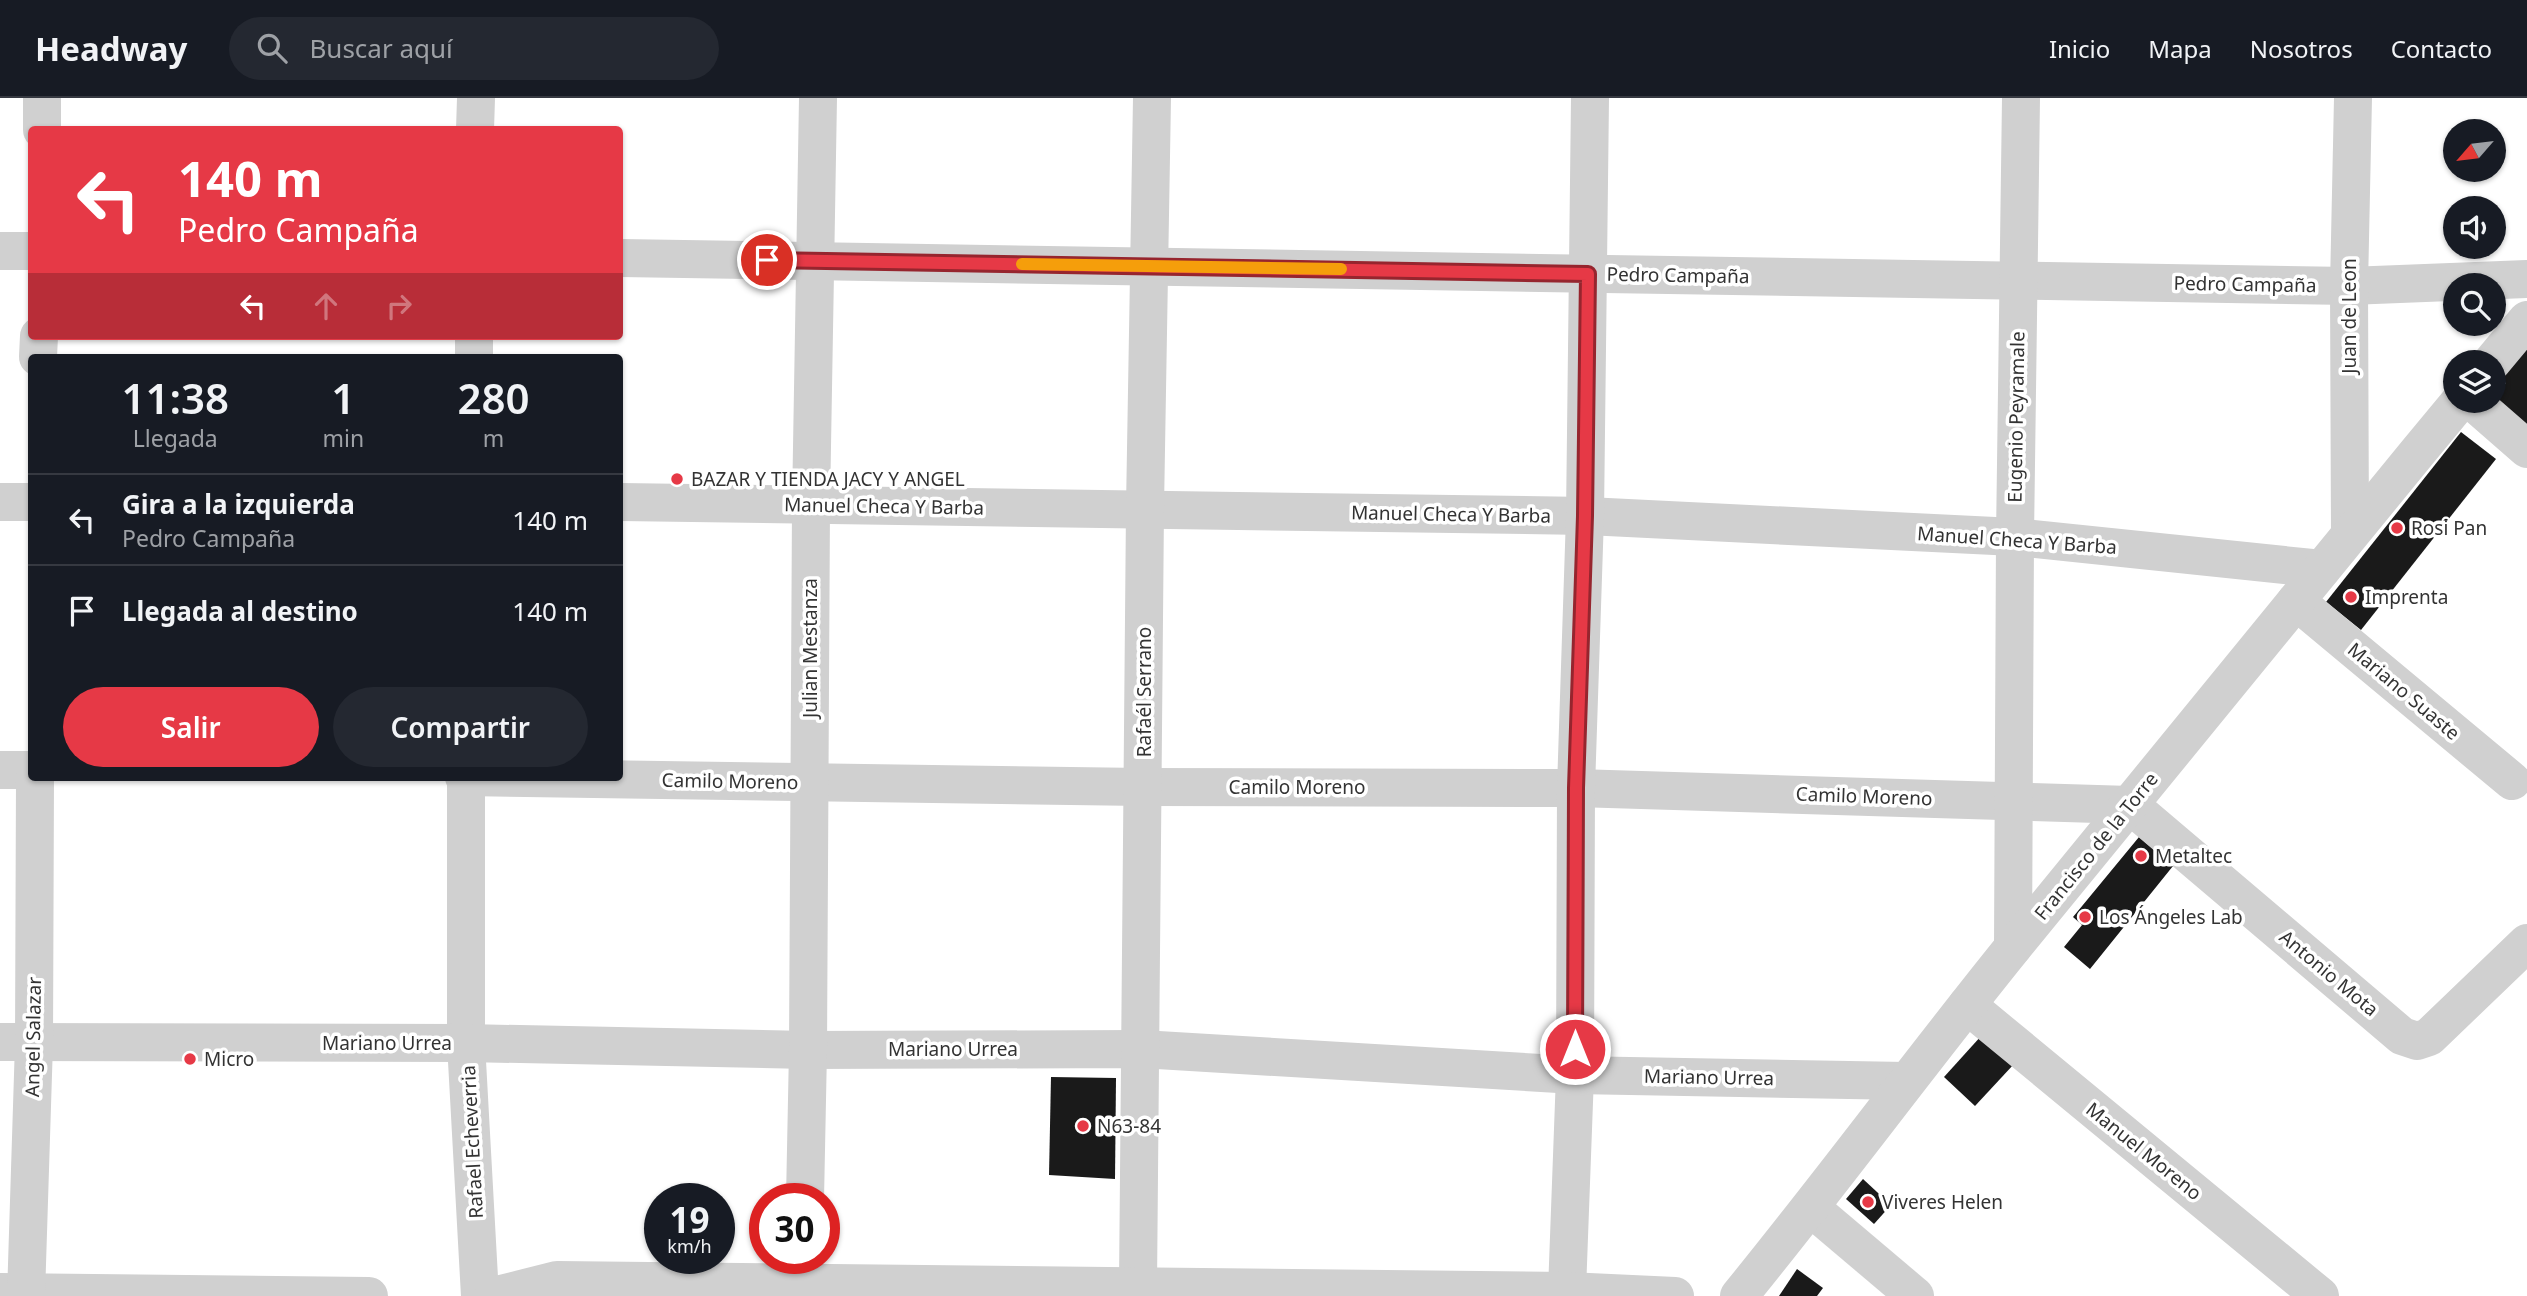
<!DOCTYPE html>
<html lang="es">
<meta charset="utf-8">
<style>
:root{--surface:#171b24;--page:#242831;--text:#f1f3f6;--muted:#9ea1a6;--line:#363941;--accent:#e63946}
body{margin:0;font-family:"Noto Sans",sans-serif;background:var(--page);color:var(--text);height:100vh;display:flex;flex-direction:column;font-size:26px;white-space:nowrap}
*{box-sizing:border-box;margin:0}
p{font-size:23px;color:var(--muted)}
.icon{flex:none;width:38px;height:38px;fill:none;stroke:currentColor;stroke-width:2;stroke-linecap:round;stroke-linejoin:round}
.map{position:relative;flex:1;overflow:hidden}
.sheet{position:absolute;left:28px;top:256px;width:595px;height:427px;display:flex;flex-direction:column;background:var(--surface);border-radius:7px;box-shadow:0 2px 5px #0004}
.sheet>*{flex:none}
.guide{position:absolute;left:28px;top:28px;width:595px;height:214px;border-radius:7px;box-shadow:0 2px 5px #0004;background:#e63946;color:#fff;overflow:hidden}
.needle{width:46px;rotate:242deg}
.buttons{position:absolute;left:2443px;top:21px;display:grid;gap:14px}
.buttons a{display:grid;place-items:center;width:63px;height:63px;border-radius:50%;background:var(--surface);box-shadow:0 2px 5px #0004;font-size:35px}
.speed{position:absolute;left:644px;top:1085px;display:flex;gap:14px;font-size:35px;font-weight:700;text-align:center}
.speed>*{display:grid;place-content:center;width:91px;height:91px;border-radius:50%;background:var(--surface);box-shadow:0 2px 5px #0004;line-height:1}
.speed small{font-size:18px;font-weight:400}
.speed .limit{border:10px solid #d22;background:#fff;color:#111}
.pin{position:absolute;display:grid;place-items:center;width:60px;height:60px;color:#fff;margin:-30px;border:4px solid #fff;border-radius:50%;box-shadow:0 2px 7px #0007}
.me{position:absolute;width:77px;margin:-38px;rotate:0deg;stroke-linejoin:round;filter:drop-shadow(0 0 5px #0008)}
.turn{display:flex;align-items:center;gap:24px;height:147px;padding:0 35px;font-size:32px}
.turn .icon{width:91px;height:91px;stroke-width:2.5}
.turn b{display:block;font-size:49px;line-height:60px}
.lanes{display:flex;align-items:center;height:66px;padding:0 35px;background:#0003;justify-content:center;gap:35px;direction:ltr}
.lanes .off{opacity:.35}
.eta{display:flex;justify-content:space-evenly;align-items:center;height:119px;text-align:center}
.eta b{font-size:42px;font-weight:600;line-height:49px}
.cta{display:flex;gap:14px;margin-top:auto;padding:14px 35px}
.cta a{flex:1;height:80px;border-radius:42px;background:var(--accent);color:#fff;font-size:28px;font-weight:600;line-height:80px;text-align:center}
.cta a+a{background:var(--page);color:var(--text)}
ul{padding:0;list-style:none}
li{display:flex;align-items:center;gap:21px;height:91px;padding:0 35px;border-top:2px solid var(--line)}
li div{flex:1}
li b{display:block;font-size:26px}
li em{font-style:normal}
header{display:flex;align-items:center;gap:42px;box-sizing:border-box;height:98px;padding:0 35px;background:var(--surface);border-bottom:2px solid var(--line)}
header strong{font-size:33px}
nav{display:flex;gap:38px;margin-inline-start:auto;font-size:24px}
.search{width:490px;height:63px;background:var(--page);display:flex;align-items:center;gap:18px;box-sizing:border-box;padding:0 24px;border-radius:38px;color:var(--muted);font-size:26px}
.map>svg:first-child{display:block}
</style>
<header>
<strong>Headway</strong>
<div class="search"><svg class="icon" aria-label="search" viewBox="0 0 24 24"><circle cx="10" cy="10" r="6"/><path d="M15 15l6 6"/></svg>Buscar aquí</div>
<nav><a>Inicio</a><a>Mapa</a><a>Nosotros</a><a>Contacto</a></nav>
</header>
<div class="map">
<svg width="2527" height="1198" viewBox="0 0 2527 1198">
<rect width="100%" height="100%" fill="#fff"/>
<g fill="#1a1a1a">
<path d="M2527 251V337L2494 299 2506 285 2501 280Z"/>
<path d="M2461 334 2496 361 2361 532 2326 504Z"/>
<path d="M2139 739 2173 768 2090 871 2064 849 2082 827 2073 819Z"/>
<path d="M1982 937 2014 966 1975 1008 1944 979Z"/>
<path d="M1051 979 1116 980 1115 1081 1049 1077Z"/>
<path d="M1863 1081 1891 1107 1874 1126 1846 1101Z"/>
<path d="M1797 1171 1823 1190 1817 1198H1779Z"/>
</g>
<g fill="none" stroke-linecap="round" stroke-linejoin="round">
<g stroke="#d0d0d0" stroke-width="38">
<path d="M42 32V0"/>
<path d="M475 32 476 0"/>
<path d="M0 153H32"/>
<path d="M620 160 2349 188 2527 181"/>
<path d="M38 259 39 238"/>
<path d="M474 259V238"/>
<path d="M2492 264 2527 222"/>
<path d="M2472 303 2527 351"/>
<path d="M0 404H32"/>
<path d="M620 404 1587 418 2015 439 2322 471"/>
<path d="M2350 436 2349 188 2353 0"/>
<path d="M2296 503 2512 683"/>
<path d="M0 672H32"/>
<path d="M464 679 1143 689 1576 690 2130 707 2402 938 2417 943 2429 939 2527 845"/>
<path d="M466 679V945L480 1198"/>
<path d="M2013 849 2015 439 2021 0"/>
<path d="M1967 907 2320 1198"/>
<path d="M0 944 466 945 808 952 1141 951 1575 977 1906 983"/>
<path d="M805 1101 808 952 811 407 818 0"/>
<path d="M1811 1110 1915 1198"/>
<path d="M1138 1188 1145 410 1152 0"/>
<path d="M1567 1193 1575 977 1576 690 1585 418 1590 0"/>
<path d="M1 1194 369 1198"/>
<path d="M26 1198 34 945 35 679"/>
<path d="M493 1198 557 1182 1567 1193 1675 1198"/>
<path d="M1739 1198C1833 1083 1920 964 2014 848 2161 666 2310 484 2460 303"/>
</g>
</g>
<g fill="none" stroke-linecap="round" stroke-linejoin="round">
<g stroke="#96252e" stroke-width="18">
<path id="route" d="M767 162 1588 176 1585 418 1576 690 1575 951"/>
</g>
<use href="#route" stroke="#e63946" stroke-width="12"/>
<path stroke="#f59e0b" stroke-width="12" d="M1022 166 1341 171"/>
</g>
<g fill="#e63946" stroke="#fff" stroke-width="2.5">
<circle cx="677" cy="381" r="7"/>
<circle cx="2397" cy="430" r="7"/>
<circle cx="2351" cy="499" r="7"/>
<circle cx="2141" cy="758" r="7"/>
<circle cx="2085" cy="819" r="7"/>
<circle cx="190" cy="961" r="7"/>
<circle cx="1083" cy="1028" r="7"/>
<circle cx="1868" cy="1104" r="7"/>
</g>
<g text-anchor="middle" stroke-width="7" stroke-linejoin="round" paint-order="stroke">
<g font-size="19" fill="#333" stroke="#fff">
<text transform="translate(1678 177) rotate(1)" y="7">Pedro Campaña</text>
<text transform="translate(2245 186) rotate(1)" y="7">Pedro Campaña</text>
<text transform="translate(2349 218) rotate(-90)" y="7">Juan de Leon</text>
<text transform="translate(2016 319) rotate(-89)" y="7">Eugenio Peyramale</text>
<text transform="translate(884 408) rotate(1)" y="7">Manuel Checa Y Barba</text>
<text transform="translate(1451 416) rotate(1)" y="7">Manuel Checa Y Barba</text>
<text transform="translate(2017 442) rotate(4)" y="7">Manuel Checa Y Barba</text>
<text transform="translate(810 550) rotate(-90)" y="7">Julian Mestanza</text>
<text transform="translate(2404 593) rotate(40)" y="7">Mariano Suaste</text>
<text transform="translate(1144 594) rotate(-90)" y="7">Rafaél Serrano</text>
<text transform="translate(730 683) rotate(1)" y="7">Camilo Moreno</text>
<text x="1297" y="696">Camilo Moreno</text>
<text transform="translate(1864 698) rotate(2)" y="7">Camilo Moreno</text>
<text transform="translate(2096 748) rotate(-51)" y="7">Francisco de la Torre</text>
<text transform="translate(2329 875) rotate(40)" y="7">Antonio Mota</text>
<text transform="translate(33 939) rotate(-89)" y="7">Angel Salazar</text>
<text x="387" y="952">Mariano Urrea</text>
<text x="953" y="958">Mariano Urrea</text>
<text transform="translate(1709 979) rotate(1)" y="7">Mariano Urrea</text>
<text transform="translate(472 1044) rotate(-93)" y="7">Rafael Echeverria</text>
<text transform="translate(2144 1053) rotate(39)" y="7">Manuel Moreno</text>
</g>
<g font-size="19" fill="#333" stroke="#fff" text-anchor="start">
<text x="691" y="388">BAZAR Y TIENDA JACY Y ANGEL</text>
<text x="2411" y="437">Rosi Pan</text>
<text x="2365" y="506">Imprenta</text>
<text x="2155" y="765">Metaltec</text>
<text x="2099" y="826">Los Ángeles Lab</text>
<text x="204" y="968">Micro</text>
<text x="1097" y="1035">N63-84</text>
<text x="1882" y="1111">Viveres Helen</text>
</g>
</g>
</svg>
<div class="buttons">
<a><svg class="needle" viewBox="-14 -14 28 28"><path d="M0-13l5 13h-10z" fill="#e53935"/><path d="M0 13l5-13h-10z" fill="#9ea1a6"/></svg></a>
<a><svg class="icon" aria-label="sound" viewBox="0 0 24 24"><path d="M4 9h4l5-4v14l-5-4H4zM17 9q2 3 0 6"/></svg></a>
<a><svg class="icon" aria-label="search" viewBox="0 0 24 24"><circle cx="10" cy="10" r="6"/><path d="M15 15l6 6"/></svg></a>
<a><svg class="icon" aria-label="layers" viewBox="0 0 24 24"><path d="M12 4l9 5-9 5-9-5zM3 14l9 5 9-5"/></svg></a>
</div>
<div class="speed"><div>19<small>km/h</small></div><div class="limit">30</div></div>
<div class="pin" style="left:767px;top:162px;background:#d93025"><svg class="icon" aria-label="arrive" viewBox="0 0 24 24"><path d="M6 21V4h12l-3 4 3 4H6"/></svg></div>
<svg class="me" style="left:1575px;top:951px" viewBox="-20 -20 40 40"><circle r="17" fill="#e63946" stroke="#fff" stroke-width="3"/><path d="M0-11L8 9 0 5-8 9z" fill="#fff"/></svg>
<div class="guide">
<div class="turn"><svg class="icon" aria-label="left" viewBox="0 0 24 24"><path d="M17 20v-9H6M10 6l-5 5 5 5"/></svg><div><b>140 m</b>Pedro Campaña</div></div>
<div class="lanes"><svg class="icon" aria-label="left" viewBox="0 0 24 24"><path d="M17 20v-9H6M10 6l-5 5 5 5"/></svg><svg class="icon off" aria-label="ahead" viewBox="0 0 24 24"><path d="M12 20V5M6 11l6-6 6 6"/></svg><svg class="icon off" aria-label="right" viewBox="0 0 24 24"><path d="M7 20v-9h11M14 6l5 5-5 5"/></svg></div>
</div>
<section class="sheet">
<div class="eta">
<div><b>11:38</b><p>Llegada</p></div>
<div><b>1</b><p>min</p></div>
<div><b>280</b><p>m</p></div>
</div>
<ul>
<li><svg class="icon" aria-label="left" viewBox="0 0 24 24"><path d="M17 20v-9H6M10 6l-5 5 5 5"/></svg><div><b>Gira a la izquierda</b><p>Pedro Campaña</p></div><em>140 m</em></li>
<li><svg class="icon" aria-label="arrive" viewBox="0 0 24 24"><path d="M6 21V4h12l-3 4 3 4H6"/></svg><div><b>Llegada al destino</b></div><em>140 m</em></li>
</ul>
<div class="cta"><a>Salir</a><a>Compartir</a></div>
</section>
</div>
